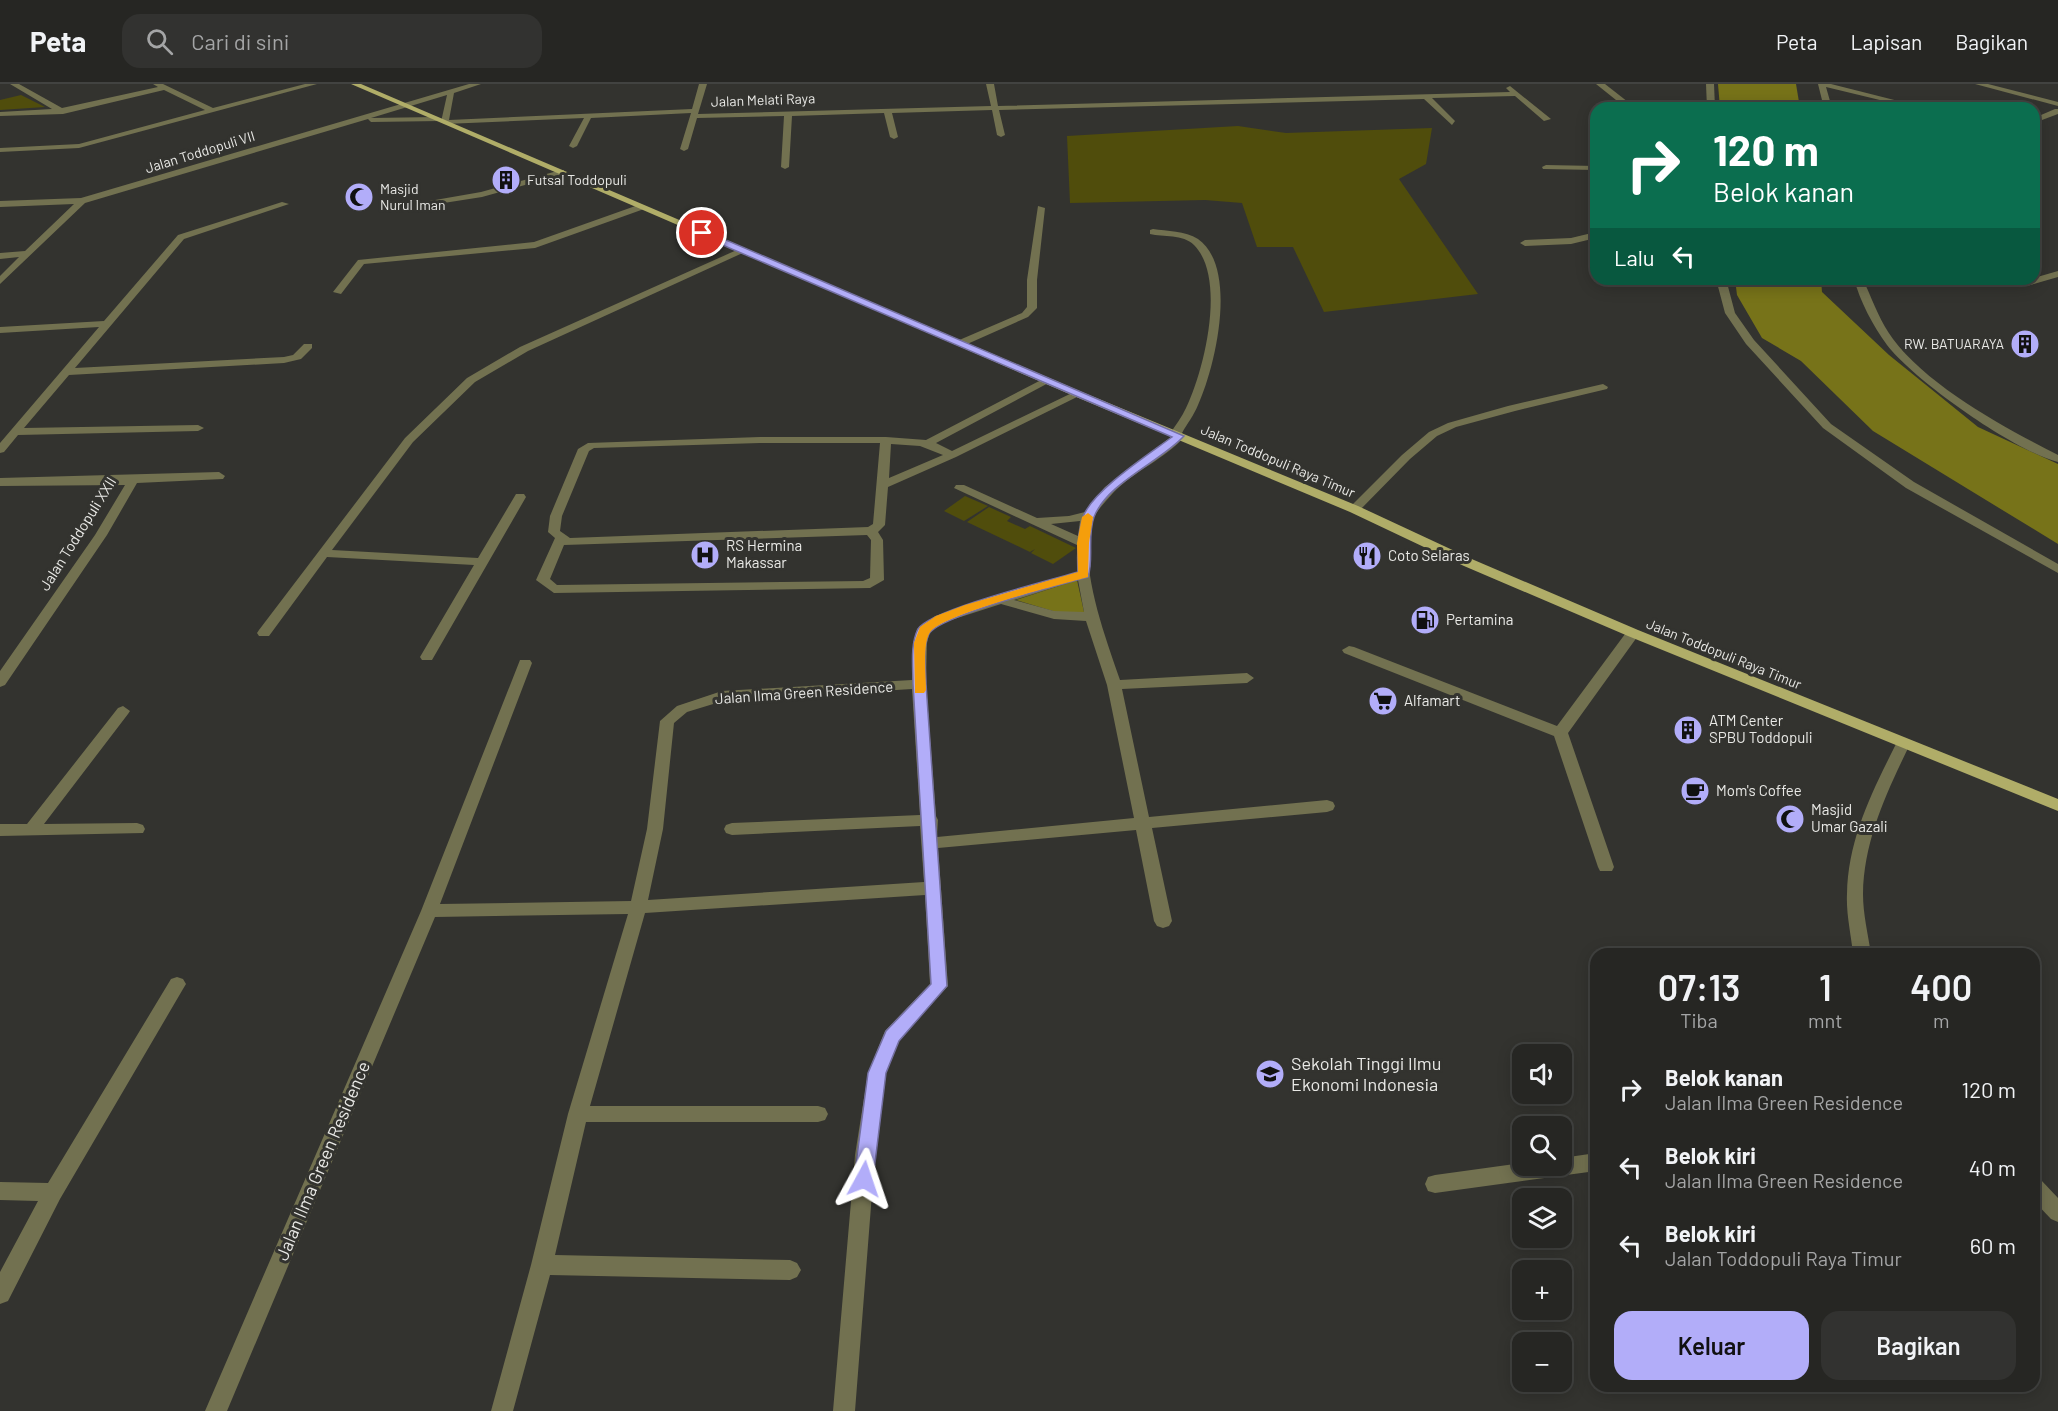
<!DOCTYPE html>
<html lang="id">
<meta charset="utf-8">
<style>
:root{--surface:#262623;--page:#323230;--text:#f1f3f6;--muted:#a4a5a6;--line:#424341;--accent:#b2adf9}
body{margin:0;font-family:Barlow,sans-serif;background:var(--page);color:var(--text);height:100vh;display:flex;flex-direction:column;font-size:22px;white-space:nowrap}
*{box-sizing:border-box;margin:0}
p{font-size:20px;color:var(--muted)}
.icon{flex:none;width:33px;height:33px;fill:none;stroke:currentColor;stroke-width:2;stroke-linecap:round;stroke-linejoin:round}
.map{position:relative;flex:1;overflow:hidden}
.sheet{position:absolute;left:1590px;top:864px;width:450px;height:444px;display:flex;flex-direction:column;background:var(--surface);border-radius:18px;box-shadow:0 3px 15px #0003,0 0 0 2px var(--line)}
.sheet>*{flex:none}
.guide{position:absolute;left:1590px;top:18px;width:450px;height:183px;border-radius:18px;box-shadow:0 3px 15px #0003,0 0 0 2px var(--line);background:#0b6e4f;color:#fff;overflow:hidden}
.tools{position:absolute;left:1512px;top:960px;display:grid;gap:12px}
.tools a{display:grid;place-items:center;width:60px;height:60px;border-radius:12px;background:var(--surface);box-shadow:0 3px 15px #0003,0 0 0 2px var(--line);font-size:30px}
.pin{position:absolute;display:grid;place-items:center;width:51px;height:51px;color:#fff;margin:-26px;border:3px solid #fff;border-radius:50%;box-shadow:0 2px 6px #0007}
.me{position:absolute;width:66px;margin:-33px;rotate:5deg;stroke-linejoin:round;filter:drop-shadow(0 0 4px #0008)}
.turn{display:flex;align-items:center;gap:21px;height:126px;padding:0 24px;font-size:27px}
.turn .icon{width:78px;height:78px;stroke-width:2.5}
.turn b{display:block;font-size:42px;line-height:51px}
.then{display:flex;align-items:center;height:57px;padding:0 24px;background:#0003;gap:12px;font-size:22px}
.eta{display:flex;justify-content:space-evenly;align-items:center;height:102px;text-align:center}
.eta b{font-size:36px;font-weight:600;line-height:42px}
.action{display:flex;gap:12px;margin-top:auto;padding:12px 24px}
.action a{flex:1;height:69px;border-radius:18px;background:var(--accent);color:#111;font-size:24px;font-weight:600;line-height:69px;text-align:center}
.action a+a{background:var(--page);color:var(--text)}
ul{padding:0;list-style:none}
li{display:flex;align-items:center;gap:18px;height:78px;padding:0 24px}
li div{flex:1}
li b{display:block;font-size:22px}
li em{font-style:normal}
header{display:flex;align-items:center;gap:36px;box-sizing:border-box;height:84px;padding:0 30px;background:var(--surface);border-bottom:2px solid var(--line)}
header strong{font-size:28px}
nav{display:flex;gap:33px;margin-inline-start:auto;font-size:21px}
.search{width:420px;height:54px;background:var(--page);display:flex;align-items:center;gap:15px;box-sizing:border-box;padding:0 21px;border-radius:18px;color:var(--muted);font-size:22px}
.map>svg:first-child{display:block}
</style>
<header>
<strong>Peta</strong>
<div class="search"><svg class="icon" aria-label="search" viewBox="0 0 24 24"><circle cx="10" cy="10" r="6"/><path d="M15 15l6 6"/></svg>Cari di sini</div>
<nav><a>Peta</a><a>Lapisan</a><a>Bagikan</a></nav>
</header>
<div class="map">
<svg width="2058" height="1327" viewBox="0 0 2058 1327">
<rect width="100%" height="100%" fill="#33332f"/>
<g fill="#504d0c">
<path d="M21 11 45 23 0 26V16Z"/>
<path d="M1238 42 1286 49 1432 44 1426 80 1399 95 1478 210 1324 228 1293 163H1257L1242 119 1205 116 1070 119 1067 52Z"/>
<path d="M965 412 988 422 964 437 944 427Z"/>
<path d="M989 423 1011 433 1007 437 1025 445 1030 442 1076 464 1053 480 1031 469 1035 465 1030 468 967 438Z"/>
</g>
<g fill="#777319">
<path d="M1718 0H1796L1800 24H1720Z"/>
<path d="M1735 195H1821L1822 208 1889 271 1978 343 2058 380V460L1873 347 1801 277 1762 254 1737 211Z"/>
<path d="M1077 496 1084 528H1056L1016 516Z"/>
</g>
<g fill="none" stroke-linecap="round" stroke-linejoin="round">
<g fill="#727150" fill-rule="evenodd">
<path d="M10 0H19L62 24 158 3 153 0H163L213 24 305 0H317L79 64 0 68V64L79 60 205 26 164 6 63 30 0 32V28L52 25Z"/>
<path d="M469 0H481L454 9 449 36 692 25 699 0H707L698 30 991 22 986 0H994L998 22 1510 8 1506 4 1510 2 1551 35 1544 37 1515 12 1432 14 1455 37 1452 41 1424 15 999 26 1005 51 1001 53 997 51 992 26 892 29 898 53 894 55 890 53 884 29 792 32 789 83 785 85 781 83 784 32 697 34 688 65 684 67 680 65 691 29 591 34 577 62 573 64 569 62 584 34 445 40 441 38 447 11 371 34 437 33 440 37 371 38 368 35 85 119 0 200V192L19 173 0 175V169L25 167 74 120 0 123V117L81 114Z"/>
<path d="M1596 0H1605L1628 18 1621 20Z"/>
<path d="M1706 0H1714L1715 24H1707Z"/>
<path d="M1818 0H1831L1926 24H1913L1826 3 1832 24H1824Z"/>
<path d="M1975 0H1988L2058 18V22Z"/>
<path d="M2055 25H2058V30L2034 39V34Z"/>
<path d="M1546 81 1596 82V86L1543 85 1542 83Z"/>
<path d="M561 86H564V90L482 113 399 126 395 123 481 108Z"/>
<path d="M282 118 289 120 184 155 75 284 284 273 293 271 304 260H312V264L301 275 284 279 69 291 24 344 198 341 204 344 198 347 18 351 4 368 0 369V359L99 243 0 249V243L104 237 178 151Z"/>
<path d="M641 120 645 123 644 125 535 164 364 180 341 210 333 208 358 176 534 158Z"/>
<path d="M1038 122 1045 124 1037 196V224L1028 233 965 261H957V257L1022 229 1027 223V196Z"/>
<path d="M1153 145C1167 147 1185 147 1198 155 1239 184 1215 284 1198 321 1194 331 1187 340 1182 349L1185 352C1165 375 1134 387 1113 409 1107 416 1096 427 1093 435 1076 478 1106 554 1120 596L1247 589 1254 594 1247 599 1122 605 1149 733 1327 716 1333 718 1335 722 1333 726 1327 728 1152 744 1172 837 1169 842 1163 844 1157 842 1154 837 1136 746 938 764 948 902 899 956 886 989 875 1071 855 1327H833L855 1071 868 989 885 947 930 900 925 811 645 829 590 1022H818L825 1024 828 1030 825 1036 818 1038H586L555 1171 790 1176 797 1179 801 1186 797 1193 790 1196 550 1191 513 1327H491L531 1181 568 1030 628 830 435 833 227 1327H205L421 827 520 576H530L532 579 440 820 631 817 647 745 660 637 677 622 722 607 912 596 913 559 917 545 935 532 1077 488V461L954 404 956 401H964L1037 434 1069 432 1085 428 1105 403 1171 353 1169 351C1175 342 1182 333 1186 324 1204 287 1227 194 1194 161 1183 150 1163 153 1150 150V146ZM1080 437 1078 452 1051 440ZM1078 496 1084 528 1054 527 1014 516ZM1001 520 1054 535 1086 537 1107 601 1134 734 937 753 938 736 936 732 926 600 927 559 930 547 945 538ZM912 605 920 731 732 739 726 741 724 745 726 749 732 751 920 742 924 798 648 816 663 745 674 639 687 628 723 617Z"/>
<path d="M1596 148V154L1571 160 1525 162 1520 159 1525 156 1571 154Z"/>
<path d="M739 165 747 167 528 267 475 298 413 358 332 466 478 474 516 410H524L526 413 432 576H422L420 573 474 481 327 473 269 552H259L257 549 259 546 405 354 467 294 520 263Z"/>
<path d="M2058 187V193L2027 202 1949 199 1866 202C1874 220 1881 239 1893 255 1929 303 2005 344 2058 371V378C2014 367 1915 297 1887 261 1873 242 1860 217 1854 195L2027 196Z"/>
<path d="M1716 195H1726L1735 229 1754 256 1831 340 1914 398 2058 480V489L1906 404 1823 344 1746 260 1725 229Z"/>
<path d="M1045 294 1054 296 936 359 952 367 1074 308 1083 310 956 373 888 403 885 441 878 448 883 456 884 496 870 504 554 509 536 496 555 454 548 448 550 432 578 365 588 359 760 353H886L926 356ZM760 359H880L873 440 868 443 570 454 560 447 562 432 589 367 594 364ZM891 360 920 362 943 371 889 394ZM867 451 871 456 870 494 863 497 557 501 550 495 564 461Z"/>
<path d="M1603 300 1608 303 1607 305 1515 327 1456 343 1437 352 1410 375 1358 428 1354 429 1348 425 1402 371 1429 348 1448 339 1508 322Z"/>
<path d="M219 388 225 392 223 395 137 399 107 451 5 601 0 603V587L95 451 125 401 0 402V394Z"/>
<path d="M1633 545 1640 549 1568 649 1614 783 1612 787H1600L1598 783 1554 652 1344 569 1342 566 1349 562 1354 563 1557 642 1628 546Z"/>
<path d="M123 622 130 627 128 630 44 740 137 739 143 741 145 745 143 749 0 752V740H27L118 624Z"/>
<path d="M1903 655 1910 660C1887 708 1864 755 1863 810 1863 830 1868 850 1871 870H1853C1851 850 1846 830 1847 810 1848 755 1872 708 1896 660Z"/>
<path d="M177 893 183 895 186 900 183 905 60 1115 8 1217 0 1220V1188L38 1117 0 1116V1098L48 1099 171 895Z"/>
<path d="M1596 1069V1087L1435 1109 1428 1107 1425 1100 1428 1093 1435 1091 1522 1079V1082H1562V1074Z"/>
<path d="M2034 1094 2041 1096 2058 1114V1138L2051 1135 2034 1117Z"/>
</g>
<path fill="#b0ad68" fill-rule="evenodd" d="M351 0H361L1082 308 1358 422 1474 476 1638 546 2058 715V727L1628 552 1464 482 1350 428 1074 312Z"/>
</g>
<path fill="#b2adf9" stroke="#7470a2" stroke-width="1.5" d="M699 147H705L1184 352C1160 378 1107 399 1094 433 1087 452 1094 476 1088 493 1063 500 937 532 929 550 922 564 926 585 926 600L947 902 899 957 886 989 873 1095 870 1101 864 1103 857 1101 854 1095 868 989 886 947 931 900 913 600C913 584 910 560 918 545 929 526 1051 496 1078 488 1077 469 1077 451 1083 433 1092 407 1149 370 1172 353L699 151Z"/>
<path fill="#f59e0b" d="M1088 429 1093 433 1089 459 1088 493C1059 501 947 529 931 547 922 556 926 593 926 606L924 609H915L914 559 920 543 936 532 965 521 1078 488 1077 459 1082 433Z"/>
<defs>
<g id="building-disc" transform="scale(1.5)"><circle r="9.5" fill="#b2adf9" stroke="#33332f"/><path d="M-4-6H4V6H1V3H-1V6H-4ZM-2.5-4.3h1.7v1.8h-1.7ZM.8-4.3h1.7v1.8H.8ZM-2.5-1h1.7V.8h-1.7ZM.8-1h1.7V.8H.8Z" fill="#111"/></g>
<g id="mosque-disc" transform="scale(1.5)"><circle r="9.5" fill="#b2adf9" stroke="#33332f"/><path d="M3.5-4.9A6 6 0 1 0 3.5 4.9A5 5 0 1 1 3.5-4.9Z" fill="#111"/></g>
<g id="hospital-disc" transform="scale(1.5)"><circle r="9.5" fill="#b2adf9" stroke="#33332f"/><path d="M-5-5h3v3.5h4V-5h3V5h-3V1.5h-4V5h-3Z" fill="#111"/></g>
<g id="restaurant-disc" transform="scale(1.5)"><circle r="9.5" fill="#b2adf9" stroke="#33332f"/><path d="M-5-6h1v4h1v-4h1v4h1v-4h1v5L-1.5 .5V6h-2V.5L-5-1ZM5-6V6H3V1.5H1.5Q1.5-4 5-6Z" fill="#111"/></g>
<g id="fuel-disc" transform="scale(1.5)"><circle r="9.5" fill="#b2adf9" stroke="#33332f"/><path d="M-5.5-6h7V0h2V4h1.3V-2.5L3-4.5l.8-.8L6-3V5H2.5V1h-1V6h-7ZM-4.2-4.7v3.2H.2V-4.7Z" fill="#111"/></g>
<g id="supermarket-disc" transform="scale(1.5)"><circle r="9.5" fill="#b2adf9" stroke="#33332f"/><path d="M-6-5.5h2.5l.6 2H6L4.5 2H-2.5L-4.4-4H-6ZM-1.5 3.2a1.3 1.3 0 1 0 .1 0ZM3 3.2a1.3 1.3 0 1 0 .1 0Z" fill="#111"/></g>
<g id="cafe-disc" transform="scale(1.5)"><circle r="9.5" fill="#b2adf9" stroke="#33332f"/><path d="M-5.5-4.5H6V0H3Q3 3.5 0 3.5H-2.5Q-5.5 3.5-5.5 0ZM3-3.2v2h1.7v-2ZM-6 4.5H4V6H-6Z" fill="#111"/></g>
<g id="university-disc" transform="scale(1.5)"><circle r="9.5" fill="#b2adf9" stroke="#33332f"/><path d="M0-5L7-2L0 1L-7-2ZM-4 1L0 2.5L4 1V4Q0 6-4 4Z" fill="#111"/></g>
</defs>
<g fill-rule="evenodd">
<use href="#building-disc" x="506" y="96"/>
<use href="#mosque-disc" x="359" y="113"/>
<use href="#building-disc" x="2025" y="260"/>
<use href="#hospital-disc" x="705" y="471"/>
<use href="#restaurant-disc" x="1367" y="472"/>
<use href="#fuel-disc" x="1425" y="536"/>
<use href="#supermarket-disc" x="1383" y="617"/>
<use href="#building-disc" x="1688" y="646"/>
<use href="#cafe-disc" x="1695" y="707"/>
<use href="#mosque-disc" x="1790" y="735"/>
<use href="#university-disc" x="1270" y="990"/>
</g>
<g text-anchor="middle" stroke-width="6" stroke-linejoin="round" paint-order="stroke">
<g font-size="14" fill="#e9e9e6" stroke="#33332f">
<text transform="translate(763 16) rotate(-2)" y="5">Jalan Melati Raya</text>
<text transform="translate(200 68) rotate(-17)" y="5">Jalan Toddopuli VII</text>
<text transform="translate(1278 377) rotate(23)" y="5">Jalan Toddopuli Raya Timur</text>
<text transform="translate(1724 570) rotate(22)" y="5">Jalan Toddopuli Raya Timur</text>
</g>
<g font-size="14" fill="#e9e9e6" stroke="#33332f" text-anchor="start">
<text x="527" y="101">Futsal Toddopuli</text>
<text x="380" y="110">Masjid<tspan x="380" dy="16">Nurul Iman</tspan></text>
<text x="2004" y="265" text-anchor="end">RW. BATUARAYA</text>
</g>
<g font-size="15" fill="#e9e9e6" stroke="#33332f">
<text transform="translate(78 450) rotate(-58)" y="5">Jalan Toddopuli XXII</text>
<text transform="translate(804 609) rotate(-4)" y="5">Jalan Ilma Green Residence</text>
</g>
<g font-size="15" fill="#e9e9e6" stroke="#33332f" text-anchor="start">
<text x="726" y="467">RS Hermina<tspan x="726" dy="17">Makassar</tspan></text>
<text x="1388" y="477">Coto Selaras</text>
<text x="1446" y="541">Pertamina</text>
<text x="1404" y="622">Alfamart</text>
<text x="1709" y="642">ATM Center<tspan x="1709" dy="17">SPBU Toddopuli</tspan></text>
<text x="1716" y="712">Mom's Coffee</text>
<text x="1811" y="731">Masjid<tspan x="1811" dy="17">Umar Gazali</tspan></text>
</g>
<g font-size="18" fill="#e9e9e6" stroke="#33332f" text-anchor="start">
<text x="1291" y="986">Sekolah Tinggi Ilmu<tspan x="1291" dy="21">Ekonomi Indonesia</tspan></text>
</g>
<g font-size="18" fill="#e9e9e6" stroke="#33332f">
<text transform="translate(323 1077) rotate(-67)" y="6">Jalan Ilma Green Residence</text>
</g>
</g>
</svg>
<div class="tools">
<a><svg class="icon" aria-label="sound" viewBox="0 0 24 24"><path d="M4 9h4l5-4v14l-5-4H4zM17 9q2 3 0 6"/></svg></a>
<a><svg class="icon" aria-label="search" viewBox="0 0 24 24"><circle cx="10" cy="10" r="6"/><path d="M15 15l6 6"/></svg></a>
<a><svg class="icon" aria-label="layers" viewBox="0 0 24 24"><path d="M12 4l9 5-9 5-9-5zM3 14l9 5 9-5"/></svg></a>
<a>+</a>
<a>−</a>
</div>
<div class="pin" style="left:702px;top:149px;background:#d93025"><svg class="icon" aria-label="arrive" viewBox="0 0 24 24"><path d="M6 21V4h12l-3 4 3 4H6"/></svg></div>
<svg class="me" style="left:864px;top:1095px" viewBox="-20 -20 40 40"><path d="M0-17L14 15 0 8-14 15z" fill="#b2adf9" stroke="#fff" stroke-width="4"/></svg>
<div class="guide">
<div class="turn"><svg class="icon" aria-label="right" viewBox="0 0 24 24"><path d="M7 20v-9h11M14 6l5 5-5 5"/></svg><div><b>120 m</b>Belok kanan</div></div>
<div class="then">Lalu<svg class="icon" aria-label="left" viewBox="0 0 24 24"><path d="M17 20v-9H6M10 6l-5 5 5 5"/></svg></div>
</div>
<section class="sheet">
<div class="eta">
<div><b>07:13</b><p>Tiba</p></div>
<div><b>1</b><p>mnt</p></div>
<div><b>400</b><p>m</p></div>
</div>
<ul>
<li><svg class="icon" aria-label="right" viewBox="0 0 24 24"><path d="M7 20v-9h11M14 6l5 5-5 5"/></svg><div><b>Belok kanan</b><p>Jalan Ilma Green Residence</p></div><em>120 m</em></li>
<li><svg class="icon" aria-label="left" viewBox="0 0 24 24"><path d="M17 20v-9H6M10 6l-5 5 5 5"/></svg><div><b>Belok kiri</b><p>Jalan Ilma Green Residence</p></div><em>40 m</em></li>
<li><svg class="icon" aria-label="left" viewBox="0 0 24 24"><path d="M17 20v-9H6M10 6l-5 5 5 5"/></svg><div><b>Belok kiri</b><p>Jalan Toddopuli Raya Timur</p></div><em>60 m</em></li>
</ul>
<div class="action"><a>Keluar</a><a>Bagikan</a></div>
</section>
</div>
